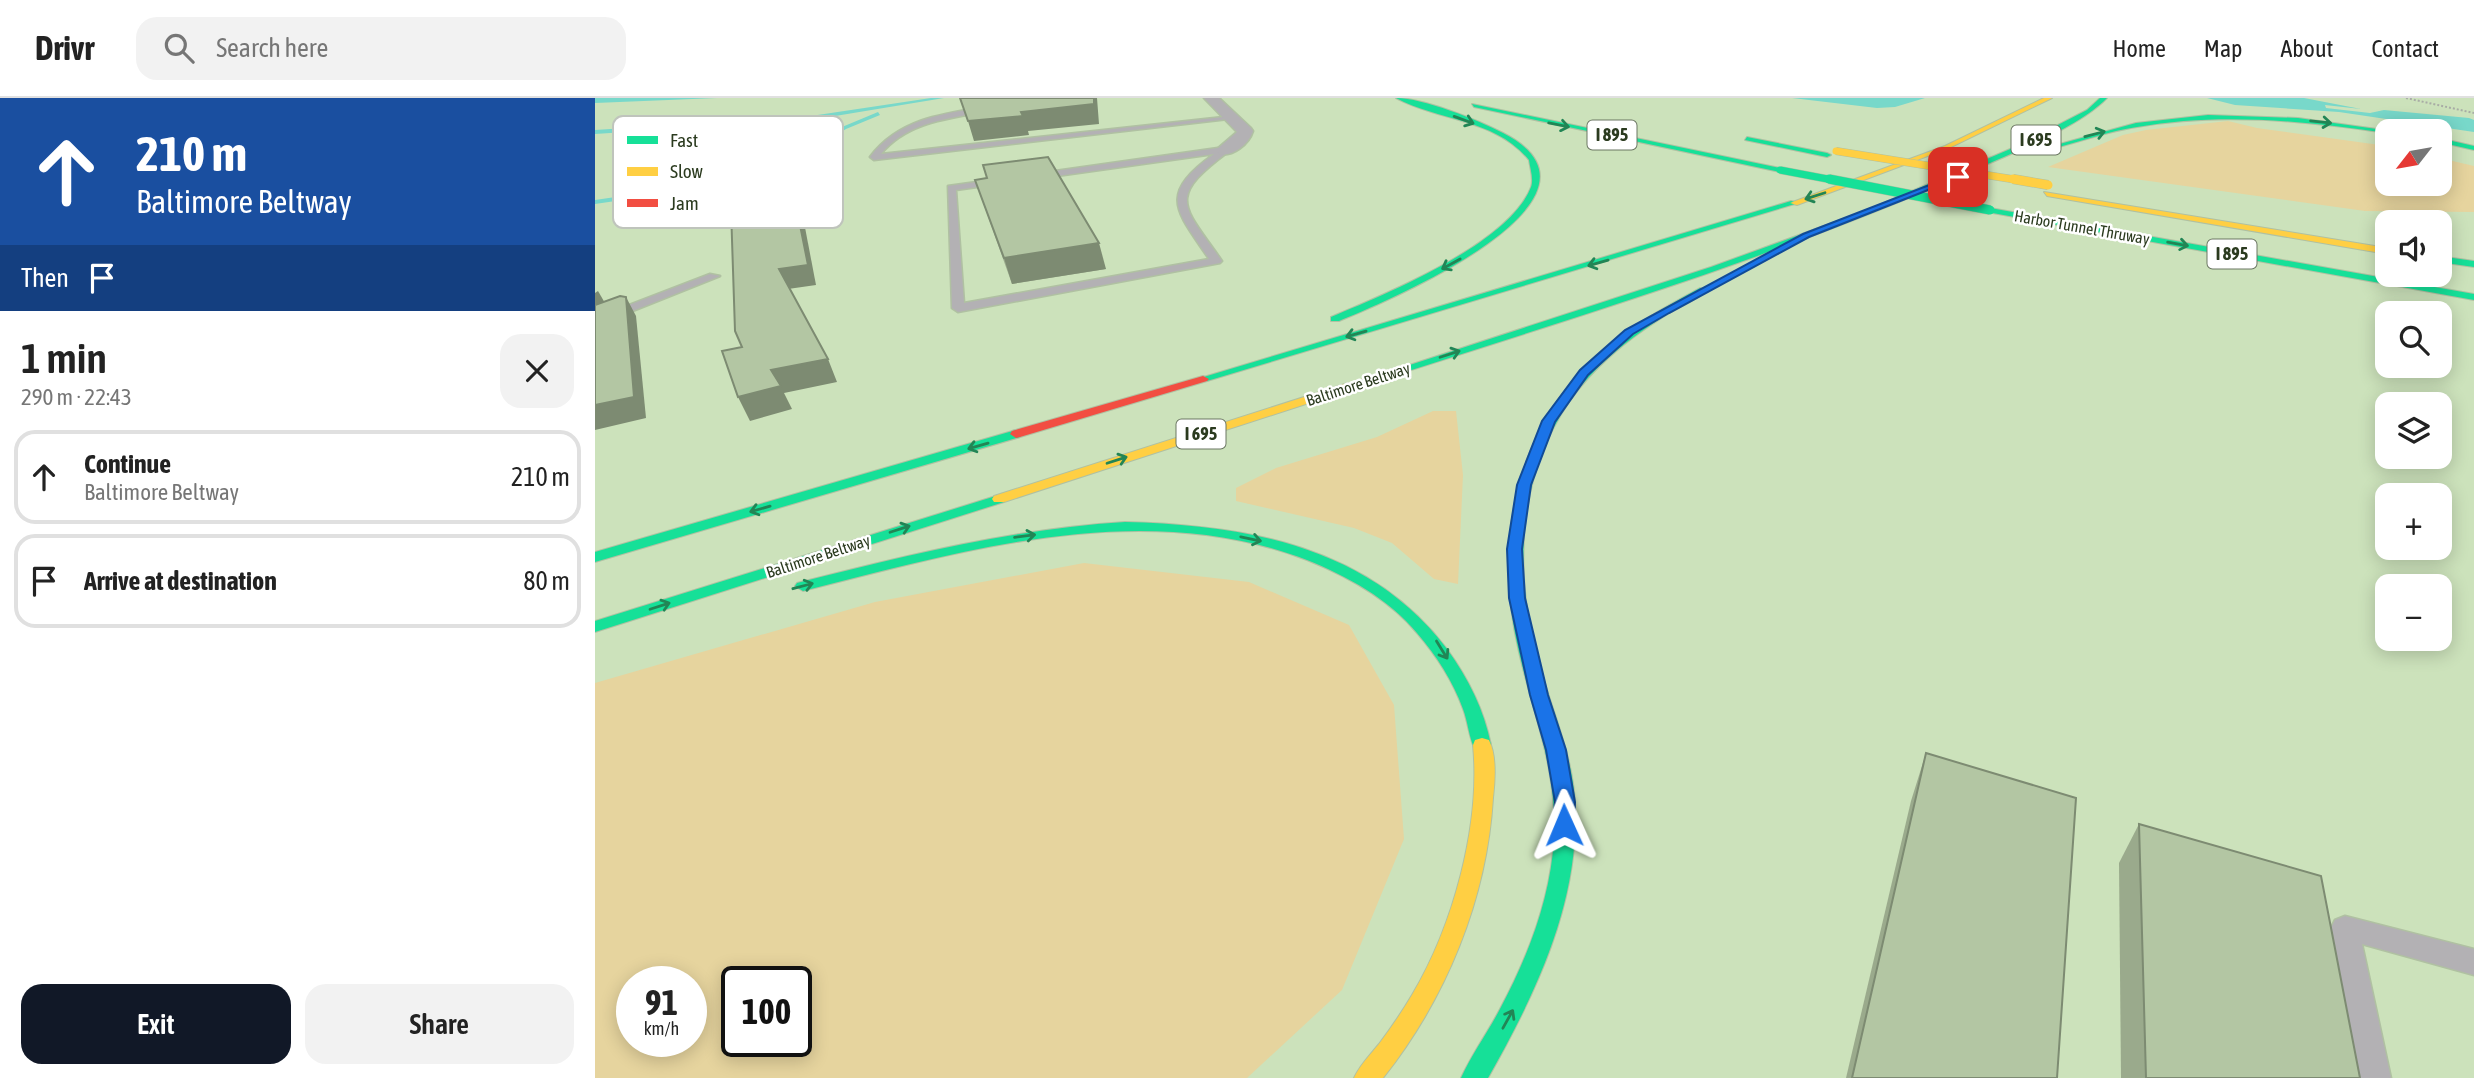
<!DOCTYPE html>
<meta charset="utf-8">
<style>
:root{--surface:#fff;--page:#f2f2f2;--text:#222;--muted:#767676;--line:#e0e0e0;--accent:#111827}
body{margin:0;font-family:"Asap Condensed",sans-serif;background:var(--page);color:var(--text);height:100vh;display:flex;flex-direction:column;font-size:26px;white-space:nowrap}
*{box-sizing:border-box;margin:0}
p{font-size:23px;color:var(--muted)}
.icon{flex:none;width:38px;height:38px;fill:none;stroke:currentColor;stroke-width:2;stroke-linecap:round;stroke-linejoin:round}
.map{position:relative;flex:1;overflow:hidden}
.side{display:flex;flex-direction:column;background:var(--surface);width:595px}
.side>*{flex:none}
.guide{background:#1a4fa0;color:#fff;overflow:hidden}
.needle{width:46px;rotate:239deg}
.tools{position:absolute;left:1780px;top:21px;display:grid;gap:14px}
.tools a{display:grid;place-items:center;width:77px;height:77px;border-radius:14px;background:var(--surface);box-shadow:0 4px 18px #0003;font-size:35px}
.speed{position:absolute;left:21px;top:868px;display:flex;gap:14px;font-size:35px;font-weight:700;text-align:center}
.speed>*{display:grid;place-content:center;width:91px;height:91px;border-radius:50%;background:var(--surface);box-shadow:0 4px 18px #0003;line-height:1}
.speed small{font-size:18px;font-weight:400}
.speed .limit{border:4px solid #111;border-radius:10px;background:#fff;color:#111}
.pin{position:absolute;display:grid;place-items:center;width:60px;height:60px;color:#fff;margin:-30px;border-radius:14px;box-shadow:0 4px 10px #0006}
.me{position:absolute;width:77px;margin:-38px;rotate:359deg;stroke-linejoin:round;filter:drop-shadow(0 0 5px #0008)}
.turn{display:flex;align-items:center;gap:24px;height:147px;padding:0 21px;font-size:32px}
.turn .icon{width:91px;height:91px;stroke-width:2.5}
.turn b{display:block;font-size:49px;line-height:60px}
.then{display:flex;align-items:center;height:66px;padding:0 21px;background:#0003;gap:14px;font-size:26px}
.round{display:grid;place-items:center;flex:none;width:74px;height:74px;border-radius:21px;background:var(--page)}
.overview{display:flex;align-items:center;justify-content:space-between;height:119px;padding:0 21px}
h1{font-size:42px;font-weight:600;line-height:52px}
.button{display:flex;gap:14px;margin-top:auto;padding:14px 21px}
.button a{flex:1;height:80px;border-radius:21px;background:var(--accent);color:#fff;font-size:28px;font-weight:600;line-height:80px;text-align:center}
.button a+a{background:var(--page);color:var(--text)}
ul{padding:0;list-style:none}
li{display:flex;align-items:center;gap:21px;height:94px;margin:0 14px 10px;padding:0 7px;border:4px solid var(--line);border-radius:21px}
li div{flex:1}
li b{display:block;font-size:26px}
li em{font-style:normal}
header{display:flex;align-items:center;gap:42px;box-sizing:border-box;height:98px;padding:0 35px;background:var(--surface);border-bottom:2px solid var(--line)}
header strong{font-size:33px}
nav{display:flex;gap:38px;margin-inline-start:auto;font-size:24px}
.search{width:490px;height:63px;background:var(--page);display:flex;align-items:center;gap:18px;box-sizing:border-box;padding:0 24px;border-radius:21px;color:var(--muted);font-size:26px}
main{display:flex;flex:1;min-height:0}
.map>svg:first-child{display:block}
</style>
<header>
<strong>Drivr</strong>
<div class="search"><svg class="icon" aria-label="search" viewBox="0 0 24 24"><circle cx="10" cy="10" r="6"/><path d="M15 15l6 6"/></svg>Search here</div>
<nav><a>Home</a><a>Map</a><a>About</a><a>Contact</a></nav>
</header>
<main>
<section class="side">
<div class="guide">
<div class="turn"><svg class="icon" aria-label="ahead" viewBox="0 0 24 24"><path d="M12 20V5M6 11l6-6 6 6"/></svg><div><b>210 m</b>Baltimore Beltway</div></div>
<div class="then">Then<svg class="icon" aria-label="arrive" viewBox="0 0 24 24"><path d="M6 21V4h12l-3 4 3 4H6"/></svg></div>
</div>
<div class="overview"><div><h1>1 min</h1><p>290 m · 22:43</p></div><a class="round"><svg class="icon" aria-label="close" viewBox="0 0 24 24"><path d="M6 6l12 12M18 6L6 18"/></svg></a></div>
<ul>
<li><svg class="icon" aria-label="ahead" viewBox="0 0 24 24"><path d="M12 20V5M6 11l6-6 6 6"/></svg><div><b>Continue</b><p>Baltimore Beltway</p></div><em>210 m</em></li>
<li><svg class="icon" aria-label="arrive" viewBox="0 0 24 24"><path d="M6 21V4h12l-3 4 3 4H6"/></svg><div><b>Arrive at destination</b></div><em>80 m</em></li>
</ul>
<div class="button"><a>Exit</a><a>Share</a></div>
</section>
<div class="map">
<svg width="1879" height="980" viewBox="0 0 1879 980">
<rect width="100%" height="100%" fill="#cce2bb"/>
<g fill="#e6d49e" fill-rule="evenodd">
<path d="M1633 23 1662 30 1792 48V86H1844L1845 60 1879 68V114L1770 113 1453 69 1528 37 1551 32Z"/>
<path d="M838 313H861L868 377 863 486 839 481 797 445 759 430 641 403V390L681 370 782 339Z"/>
<path d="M489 465 654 484 754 527 799 607 809 741 747 892 652 980H0V585L280 504ZM37 884H96V943H37ZM142 884H201V943H142Z"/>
</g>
<g fill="#78d8ca">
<path d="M0 0H122L0 5Z"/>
<path d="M1197 0H1330L1300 9 1282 10Z"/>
<path d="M1709 0 1766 11 1730 7 1731 10 1775 15 1789 12 1874 20 1879 22V34L1744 14 1640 7 1612 0Z"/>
</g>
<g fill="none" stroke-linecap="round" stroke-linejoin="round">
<g fill="#78d8ca" fill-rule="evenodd">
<path d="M336 0H349L216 22 0 36V32L216 18Z"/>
<path d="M283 14 285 17 251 31 208 58 148 77 89 93 0 106V102L89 89 144 75 204 56 247 29Z"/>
</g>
<g stroke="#b0c1a2" stroke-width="3">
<g id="lane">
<path d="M396 8 399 12C360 20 313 22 286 56L638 18 642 20 279 62 275 59C304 20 351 15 396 8Z"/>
<path d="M630 49 633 54C571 100 588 107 627 163L625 165 363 214 357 210 353 88ZM619 56C562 97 581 112 614 161L369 205 361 92Z"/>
<path d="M115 176 125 178 0 228V220Z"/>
<path d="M1750 818 1879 851V877L1767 846 1796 980H1764L1736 830 1740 822Z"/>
</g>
</g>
<g stroke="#b0c1a2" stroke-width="3">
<path id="street" d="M609 0H624L656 30 658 33C654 46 638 59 624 56L621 52 642 34Z"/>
</g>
<g stroke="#b0c1a2" stroke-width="2">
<g id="fast">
<path d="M801 0C828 0 883 22 908 35 1036 100 793 203 744 223H736V219C791 196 914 146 936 89 939 81 935 70 934 62 901 21 844 23 801 0Z"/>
<path d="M1505 0H1512C1481 32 1405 60 1363 79 1166 165 961 225 757 291L753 293 747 289 1116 169 1270 113 1420 49 1492 12Z"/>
<path d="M877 6 1185 70 1189 72 1185 74 879 9Z"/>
<path d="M1613 17 1703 20 1796 33 1792 35C1709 23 1625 14 1542 29 1515 33 1490 42 1464 49L1461 47 1541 25Z"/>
<path d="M1152 39 1232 55 1236 57 1232 59 1150 42Z"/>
<path d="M1844 40 1879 48V52L1844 44Z"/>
<path d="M1196 103 1203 105 612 283H604L602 281Z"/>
<path d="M1395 110 1879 196V202L1392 114 1391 112Z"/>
<path d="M1844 158 1879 163V169L1844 164Z"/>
<path d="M1105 190 1113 192C1100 203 1082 210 1068 219 1032 242 999 268 974 304 919 385 919 483 946 573 959 617 978 660 980 706 985 804 940 897 893 980H866C877 956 893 934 905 911 933 859 956 799 959 740 962 669 939 620 924 554 898 444 919 331 1007 253 1036 227 1071 209 1105 190Z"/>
<path d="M421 332 427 336 425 339 0 464V454Z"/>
<path d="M404 397 409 398 411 401 409 404 0 534V523Z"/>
<path d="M530 424C651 427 774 448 852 551 873 580 889 611 896 647L894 652 887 654 880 652C874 640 873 624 868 611 858 583 841 557 822 535 794 501 752 478 712 462 548 399 371 452 208 493L200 488 202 485C311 457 418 431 530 424Z"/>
</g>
</g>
<g stroke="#b0c1a2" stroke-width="2">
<g id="slow">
<path d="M1449 0H1457L1354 50 1202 107 1195 105 1350 48Z"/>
<path d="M1449 94 1792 150V156L1452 98Z"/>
<path d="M753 285 757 287V291L409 404H399L397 401 399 398Z"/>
<path d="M887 640 894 642C902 658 900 683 898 700 892 801 851 901 788 980H759C765 967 775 957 784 946 796 930 807 914 817 897 858 828 886 727 878 647L880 642Z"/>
</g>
</g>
<g stroke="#b0c1a2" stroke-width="2">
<path id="jam" d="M608 278 614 281 612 283 425 339 421 340 415 336 417 333Z"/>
</g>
<path stroke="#a8aca5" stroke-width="2" stroke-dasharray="2 2" stroke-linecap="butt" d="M1811 0 1879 15"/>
<use href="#lane" fill="#b3b1b4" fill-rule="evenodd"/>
<use href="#street" fill="#b3b1b4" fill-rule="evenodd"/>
<use href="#fast" fill="#16e098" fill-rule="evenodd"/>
<use href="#slow" fill="#ffcf43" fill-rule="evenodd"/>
<use href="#jam" fill="#f24e42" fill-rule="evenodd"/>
<g stroke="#b0c1a2" stroke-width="8" stroke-linecap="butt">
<path id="fast-bridge-far1" d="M1185 72 1243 83"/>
</g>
<g stroke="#b0c1a2" stroke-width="10" stroke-linecap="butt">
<path id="fast-bridge" d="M1234 81 1395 112"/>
</g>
<g stroke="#b0c1a2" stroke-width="8" stroke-linecap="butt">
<path id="slow-bridge-far1" d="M1241 53 1429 83"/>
</g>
<g stroke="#b0c1a2" stroke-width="10" stroke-linecap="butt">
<path id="slow-bridge" d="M1418 81 1453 87"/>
</g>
<use href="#fast-bridge-far1" stroke="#16e098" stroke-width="7"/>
<use href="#fast-bridge" stroke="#16e098" stroke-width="9"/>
<use href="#slow-bridge-far1" stroke="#ffcf43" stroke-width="7"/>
<use href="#slow-bridge" stroke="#ffcf43" stroke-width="9"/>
</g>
<g fill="#9aaa8c">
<path d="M380 82 511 171 417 186Z"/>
<path d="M1331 655 1462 980H1251L1316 703Z"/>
<path d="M1544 726 1765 980H1526L1524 765Z"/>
</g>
<g fill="#7d8b72">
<path d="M499 0H502L504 26 433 33 434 37 379 43 373 23Z"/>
<path d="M200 102 208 119 221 187 193 191 184 171Z"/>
<path d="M504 145 511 171 417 186 409 160Z"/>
<path d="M3 193 14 212 0 218V195Z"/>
<path d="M31 199 41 218 51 320 0 332V307Z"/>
<path d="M233 261 242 284 189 295 197 311 155 323 143 299 176 272Z"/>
</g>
<g fill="#b3c6a3" stroke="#7d8b72" stroke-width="2">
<path d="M365 0H499V6L426 14 428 18 373 23Z"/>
<path d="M453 59 504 145 409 160 380 82 392 80 388 67Z"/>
<path d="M200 102 213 167 184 171 233 261 176 272 186 288 143 299 127 253 147 249 140 233 136 111Z"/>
<path d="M25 198 31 199 39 299 0 307V207Z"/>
<path d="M1331 655 1481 700 1462 980H1257Z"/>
<path d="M1544 726 1726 778 1765 980H1551Z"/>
</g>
<defs><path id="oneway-shaft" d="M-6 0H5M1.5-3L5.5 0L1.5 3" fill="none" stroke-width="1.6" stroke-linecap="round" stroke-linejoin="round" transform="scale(1.75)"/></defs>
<g stroke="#228555">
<use href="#oneway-shaft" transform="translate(869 22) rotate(20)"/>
<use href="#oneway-shaft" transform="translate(1726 24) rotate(6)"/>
<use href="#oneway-shaft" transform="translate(964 27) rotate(11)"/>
<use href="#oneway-shaft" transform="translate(1500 36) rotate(-15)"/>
<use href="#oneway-shaft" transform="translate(1220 98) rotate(162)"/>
<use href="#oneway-shaft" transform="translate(1583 146) rotate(10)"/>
<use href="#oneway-shaft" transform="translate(1003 165) rotate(164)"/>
<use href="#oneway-shaft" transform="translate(856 166) rotate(151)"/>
<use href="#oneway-shaft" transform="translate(761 236) rotate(164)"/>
<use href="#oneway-shaft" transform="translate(855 256) rotate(-18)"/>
<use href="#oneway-shaft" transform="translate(383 348) rotate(164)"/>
<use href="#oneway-shaft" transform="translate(522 362) rotate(-18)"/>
<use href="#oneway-shaft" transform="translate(165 411) rotate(164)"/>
<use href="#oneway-shaft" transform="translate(305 431) rotate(-18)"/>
<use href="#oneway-shaft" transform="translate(430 438) rotate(-7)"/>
<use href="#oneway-shaft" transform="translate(656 441) rotate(12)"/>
<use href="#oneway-shaft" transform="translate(208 488) rotate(-15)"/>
<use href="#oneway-shaft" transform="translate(65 508) rotate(-18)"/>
<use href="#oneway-shaft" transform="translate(847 552) rotate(58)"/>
<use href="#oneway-shaft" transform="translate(913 921) rotate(-61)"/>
</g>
<path fill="#1a73e8" stroke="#114b97" stroke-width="2" d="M1360 77 1366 79 1214 139 1074 215 1038 236 993 277 960 324 936 387 927 451 930 500 953 597 971 652 980 704 979 727 976 733 969 735 961 733 958 727 960 704 951 652 935 597 914 500 912 451 922 387 947 323 985 272 1030 232 1208 136Z"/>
<g text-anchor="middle" stroke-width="5" stroke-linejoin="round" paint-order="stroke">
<g font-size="16" fill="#2b3b1f" stroke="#fff">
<text transform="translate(1487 129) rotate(10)" y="6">Harbor Tunnel Thruway</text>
<text transform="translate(763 286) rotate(-18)" y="6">Baltimore Beltway</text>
<text transform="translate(223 458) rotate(-18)" y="6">Baltimore Beltway</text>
</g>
<g fill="#fff" stroke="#6b7662" stroke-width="2">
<rect x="992.5" y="22.5" width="49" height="29" rx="5"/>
<rect x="1416.5" y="27.5" width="49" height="29" rx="5"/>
<rect x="1612.5" y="141.5" width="49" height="29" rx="5"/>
<rect x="581.5" y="321.5" width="49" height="29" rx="5"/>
</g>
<g font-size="18" font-weight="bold" fill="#2b3b1f">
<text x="1017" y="43">I 895</text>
<text x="1441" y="48">I 695</text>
<text x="1637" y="162">I 895</text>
<text x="606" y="342">I 695</text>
</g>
</g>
<rect x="18" y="18" width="230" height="112" rx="10" fill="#fff" stroke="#bfc4bc" stroke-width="2"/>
<rect x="32" y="38" width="31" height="8" fill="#16e098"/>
<rect x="32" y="69" width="31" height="9" fill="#ffcf43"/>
<rect x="32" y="101" width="31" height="8" fill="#f24e42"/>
<g font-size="19" fill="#2b3b1f">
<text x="75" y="49">Fast</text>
<text x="75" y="80">Slow</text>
<text x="75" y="112">Jam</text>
</g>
</svg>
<div class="tools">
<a><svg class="needle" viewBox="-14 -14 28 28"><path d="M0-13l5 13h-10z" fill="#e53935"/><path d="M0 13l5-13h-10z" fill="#767676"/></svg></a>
<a><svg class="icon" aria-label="sound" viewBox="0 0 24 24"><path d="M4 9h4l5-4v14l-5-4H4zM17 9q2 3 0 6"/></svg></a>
<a><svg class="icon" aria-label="search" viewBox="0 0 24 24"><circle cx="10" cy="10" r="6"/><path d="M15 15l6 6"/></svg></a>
<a><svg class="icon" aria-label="layers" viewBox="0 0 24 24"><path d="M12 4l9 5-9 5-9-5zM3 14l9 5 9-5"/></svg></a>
<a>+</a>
<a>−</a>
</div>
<div class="speed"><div>91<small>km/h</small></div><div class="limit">100</div></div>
<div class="pin" style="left:1363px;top:79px;background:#d93025"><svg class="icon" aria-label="arrive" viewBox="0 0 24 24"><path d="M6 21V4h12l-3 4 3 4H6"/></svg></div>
<svg class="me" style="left:969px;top:727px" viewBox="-20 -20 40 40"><path d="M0-17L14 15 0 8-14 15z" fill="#1a73e8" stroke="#fff" stroke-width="4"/></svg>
</div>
</main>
